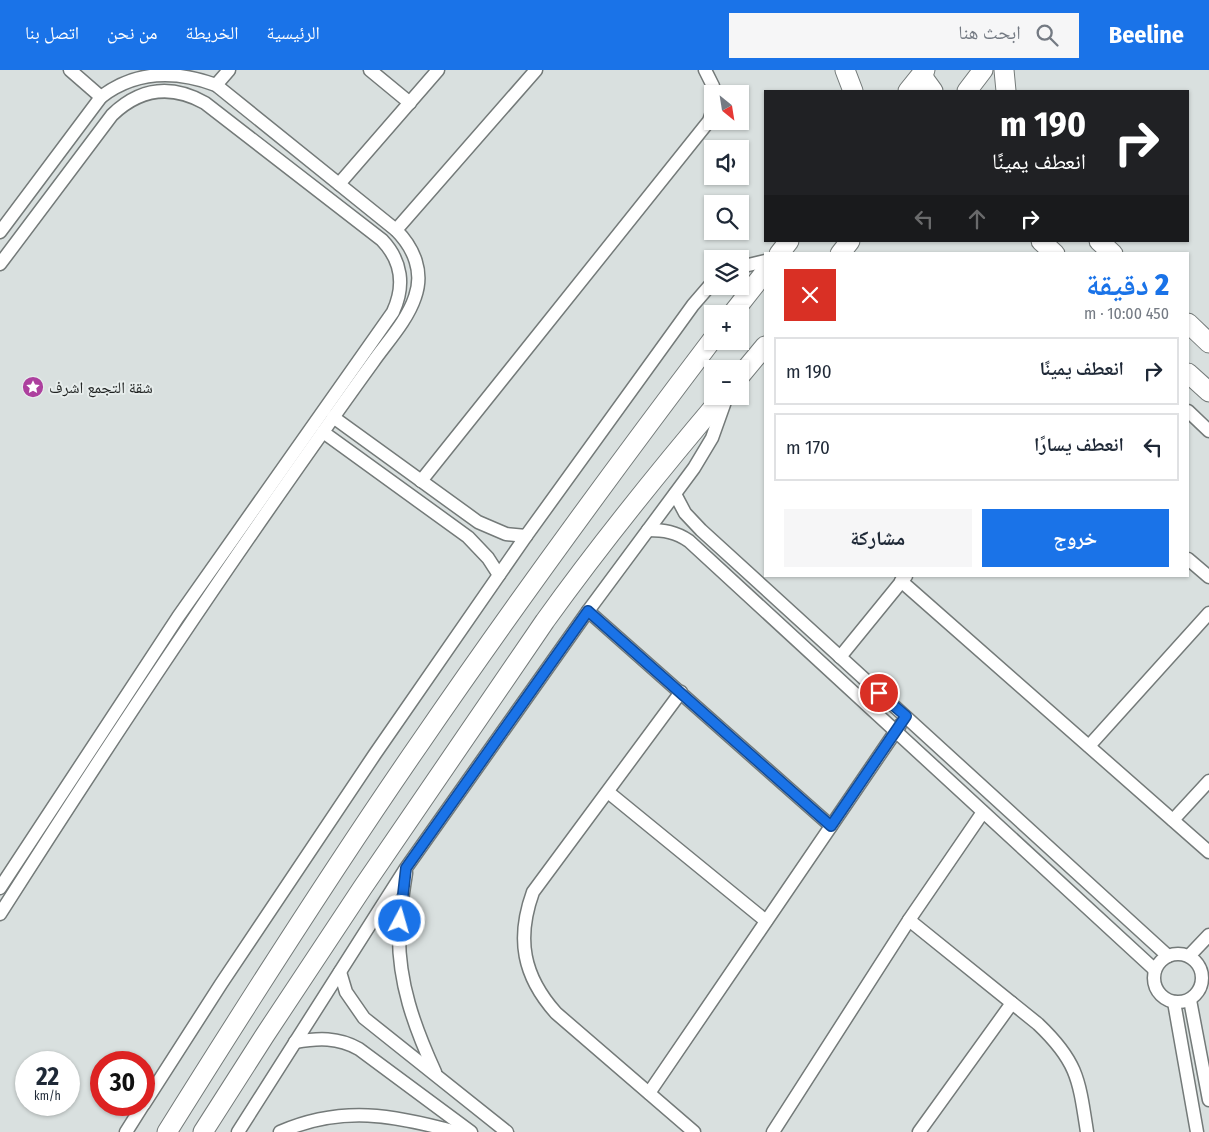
<!DOCTYPE html>
<html lang="ar">
<meta charset="utf-8">
<style>
:root{--surface:#fff;--page:#f6f6f7;--text:#1f2937;--muted:#747a83;--line:#e0e1e3;--accent:#1a73e8}
body{margin:0;font-family:"Fira Sans Condensed","Noto Naskh Arabic",sans-serif;background:var(--page);color:var(--text);direction:rtl;height:100vh;display:flex;flex-direction:column;font-size:19px;white-space:nowrap}
*{box-sizing:border-box;margin:0}
p{font-size:16px;color:var(--muted)}
.icon{flex:none;width:28px;height:28px;fill:none;stroke:currentColor;stroke-width:2;stroke-linecap:round;stroke-linejoin:round}
.map{position:relative;flex:1;overflow:hidden;direction:ltr}
.sheet{position:absolute;left:764px;top:182px;width:425px;height:325px;display:flex;flex-direction:column;background:var(--surface);border-radius:0px;box-shadow:0 1px 4px #0004;direction:rtl}
.sheet>*{flex:none}
.banner{position:absolute;left:764px;top:20px;width:425px;height:152px;border-radius:0px;box-shadow:0 1px 4px #0004;direction:rtl;background:#202124;color:#fff;overflow:hidden}
.needle{width:32px;rotate:150deg}
.controls{position:absolute;left:704px;top:15px;display:grid;gap:10px}
.controls a{display:grid;place-items:center;width:45px;height:45px;border-radius:0px;background:var(--surface);box-shadow:0 1px 4px #0004;font-size:25px}
.speed{position:absolute;left:15px;top:981px;display:flex;gap:10px;font-size:25px;font-weight:700;text-align:center}
.speed>*{display:grid;place-content:center;width:65px;height:65px;border-radius:50%;background:var(--surface);box-shadow:0 1px 4px #0004;line-height:1}
.speed small{font-size:12px;font-weight:400}
.speed .limit{border:8px solid #d22;background:#fff;color:#111}
.pin{position:absolute;display:grid;place-items:center;width:42px;height:42px;color:#fff;margin:-21px;border:2px solid #fff;border-radius:50%;box-shadow:0 1px 5px #0007}
.me{position:absolute;width:55px;margin:-28px;rotate:6deg;stroke-linejoin:round;filter:drop-shadow(0 0 4px #0008)}
.turn{display:flex;align-items:center;gap:18px;height:105px;padding:0 20px;font-size:22px}
.turn .icon{width:65px;height:65px;stroke-width:2.5}
.turn b{display:block;font-size:35px;line-height:42px}
.lanes{display:flex;align-items:center;height:48px;padding:0 20px;background:#0003;justify-content:center;gap:25px;direction:ltr}
.lanes .off{opacity:.35}
.round{display:grid;place-items:center;flex:none;width:52px;height:52px;border-radius:0px;background:var(--page)}
.headline{display:flex;align-items:center;justify-content:space-between;height:85px;padding:0 20px}
h1{font-size:30px;font-weight:800;line-height:38px;color:var(--accent)}
.button{display:flex;gap:10px;margin-top:auto;padding:10px 20px}
.button a{flex:1;height:58px;border-radius:0px;background:var(--accent);color:#fff;font-size:20px;font-weight:800;line-height:58px;text-align:center}
.button a+a{background:var(--page);color:var(--text)}
ul{padding:0;list-style:none}
li{display:flex;align-items:center;gap:15px;height:68px;margin:0 10px 8px;padding:0 10px;border:2px solid var(--line);border-radius:0px}
li div{flex:1}
li b{display:block;font-size:19px}
li em{font-style:normal}
header{display:flex;align-items:center;gap:30px;box-sizing:border-box;height:70px;padding:0 25px;background:var(--accent);color:#fff}
header strong{font-size:24px}
nav{display:flex;gap:28px;margin-inline-start:auto;font-size:18px}
.search{width:350px;height:45px;background:var(--page);display:flex;align-items:center;gap:12px;box-sizing:border-box;padding:0 18px;border-radius:0px;color:var(--muted);font-size:19px}
.map>svg:first-child{display:block}
</style>
<header>
<strong>Beeline</strong>
<div class="search"><svg class="icon" aria-label="search" viewBox="0 0 24 24"><circle cx="10" cy="10" r="6"/><path d="M15 15l6 6"/></svg>ابحث هنا</div>
<nav><a>الرئيسية</a><a>الخريطة</a><a>من نحن</a><a>اتصل بنا</a></nav>
</header>
<div class="map">
<svg width="1209" height="1062" viewBox="0 0 1209 1062">
<rect width="100%" height="100%" fill="#d9e0df"/>
<g fill="none" stroke-linecap="round" stroke-linejoin="round">
<g stroke="#747a79" stroke-width="15">
<g id="street">
<path d="M70 0 101 27"/>
<path d="M370 0 410 33"/>
<path d="M705 0 713 16 714 24"/>
<path d="M216 15 229 0"/>
<path d="M339 114 438 0"/>
<path d="M396 160 536 0"/>
<path d="M0 162 101 27C136 0 175 0 216 15L396 160C414 178 424 202 415 227 407 251 387 272 373 292 344 332 315 373 287 413 188 554 93 698 0 844"/>
<path d="M0 194 112 45C140 18 171 14 205 33L382 170C402 191 405 216 393 242L178 547 0 818"/>
<path d="M740 197 765 191"/>
<path d="M1188 341 1209 361"/>
<path d="M333 347 478 452 506 464 526 466"/>
<path d="M323 362 468 467 488 488 499 505"/>
<path d="M421 411 709 51 712 42"/>
<path d="M675 424 685 443 701 460 1168 886"/>
<path d="M648 460C664 460 676 462 689 471L1155 900"/>
<path d="M1188 489 1209 507"/>
<path d="M901 511 1209 782"/>
<path d="M588 541 831 756"/>
<path d="M840 587 906 506"/>
<path d="M681 622 533 822C516 869 523 906 556 943L694 1062"/>
<path d="M1089 676 1209 543"/>
<path d="M608 722 766 851"/>
<path d="M1173 750 1209 711"/>
<path d="M406 803C403 822 400 841 399 861 398 912 414 956 435 1002"/>
<path d="M909 850 1038 954C1078 992 1079 1010 1087 1062"/>
<circle cx="1178" cy="908" r="24"/>
<path d="M1189 886 1209 865"/>
<path d="M340 902 346 922 364 948 507 1062"/>
<path d="M1190 930 1209 1030"/>
<path d="M1174 932 1197 1062"/>
<path d="M295 972C318 968 338 967 359 979L471 1062"/>
<path d="M649 1023 900 655"/>
<path d="M144 1034 221 914 375 684 526 466 693 235 712 213"/>
<path d="M126 1062 143 1035"/>
<path d="M238 1062 406 798 588 541 694 398 712 368 727 326"/>
<path d="M280 1062C342 1035 394 1045 456 1062"/>
<path d="M773 1062 909 850 983 742"/>
<path d="M919 1062 1012 933"/>
</g>
</g>
<g stroke="#747a79" stroke-width="21">
<g id="secondary">
<path d="M845 0 853 21"/>
<path d="M1004 0 1006 21"/>
<path d="M923 3 925 10 933 21"/>
<path d="M908 21 925 0"/>
<path d="M967 21 983 0"/>
<path d="M1041 171 1055 184"/>
<path d="M1099 171 1113 184"/>
<path d="M779 184 789 171"/>
<path d="M840 184 850 171"/>
<path d="M732 244 765 202"/>
<path d="M1188 253 1209 273"/>
<path d="M1188 303 1209 322"/>
<path d="M740 306 765 276"/>
<path d="M167 1062C249 931 332 800 420 673 514 536 612 402 712 270"/>
<path d="M203 1062 265 965 363 817 545 551C601 473 661 399 723 326"/>
</g>
</g>
<use href="#street" stroke="#fff" stroke-width="12"/>
<use href="#secondary" stroke="#fff" stroke-width="19"/>
</g>
<g fill="none" stroke-linecap="round" stroke-linejoin="round">
<g stroke="#114b97" stroke-width="12">
<path id="route" d="M400 851 406 798 588 541 831 756 906 646 879 623"/>
</g>
<use href="#route" stroke="#1a73e8" stroke-width="9"/>
</g>
<defs>
<g id="sight-disc" transform="scale(1.125)"><circle r="9.5" fill="#ad409e" stroke="#e7edec"/><path d="M0-6L1.8-2.2L6-1.7L2.9 1.2L3.7 5.4L0 3.3L-3.7 5.4L-2.9 1.2L-6-1.7L-1.8-2.2Z" fill="#fff"/></g>
</defs>
<g fill-rule="evenodd">
<use href="#sight-disc" x="33" y="317"/>
</g>
<g text-anchor="middle" stroke-width="4" stroke-linejoin="round" paint-order="stroke">
<g font-size="16" fill="#1f2221" stroke="#e7edec" text-anchor="start">
<text x="49" y="323">شقة التجمع اشرف</text>
</g>
</g>
</svg>
<div class="controls">
<a><svg class="needle" viewBox="-14 -14 28 28"><path d="M0-13l5 13h-10z" fill="#e53935"/><path d="M0 13l5-13h-10z" fill="#747a83"/></svg></a>
<a><svg class="icon" aria-label="sound" viewBox="0 0 24 24"><path d="M4 9h4l5-4v14l-5-4H4zM17 9q2 3 0 6"/></svg></a>
<a><svg class="icon" aria-label="search" viewBox="0 0 24 24"><circle cx="10" cy="10" r="6"/><path d="M15 15l6 6"/></svg></a>
<a><svg class="icon" aria-label="layers" viewBox="0 0 24 24"><path d="M12 4l9 5-9 5-9-5zM3 14l9 5 9-5"/></svg></a>
<a>+</a>
<a>−</a>
</div>
<div class="speed"><div>22<small>km/h</small></div><div class="limit">30</div></div>
<div class="pin" style="left:879px;top:623px;background:#d93025"><svg class="icon" aria-label="arrive" viewBox="0 0 24 24"><path d="M6 21V4h12l-3 4 3 4H6"/></svg></div>
<svg class="me" style="left:400px;top:851px" viewBox="-20 -20 40 40"><circle r="17" fill="#1a73e8" stroke="#fff" stroke-width="3"/><path d="M0-11L8 9 0 5-8 9z" fill="#fff"/></svg>
<div class="banner">
<div class="turn"><svg class="icon" aria-label="right" viewBox="0 0 24 24"><path d="M7 20v-9h11M14 6l5 5-5 5"/></svg><div><b>190 m</b>انعطف يمينًا</div></div>
<div class="lanes"><svg class="icon off" aria-label="left" viewBox="0 0 24 24"><path d="M17 20v-9H6M10 6l-5 5 5 5"/></svg><svg class="icon off" aria-label="ahead" viewBox="0 0 24 24"><path d="M12 20V5M6 11l6-6 6 6"/></svg><svg class="icon" aria-label="right" viewBox="0 0 24 24"><path d="M7 20v-9h11M14 6l5 5-5 5"/></svg></div>
</div>
<section class="sheet">
<div class="headline"><div><h1>2 دقيقة</h1><p>450 m · 10:00</p></div><a class="round" style="background:#d93025;color:#fff"><svg class="icon" aria-label="close" viewBox="0 0 24 24"><path d="M6 6l12 12M18 6L6 18"/></svg></a></div>
<ul>
<li><svg class="icon" aria-label="right" viewBox="0 0 24 24"><path d="M7 20v-9h11M14 6l5 5-5 5"/></svg><div><b>انعطف يمينًا</b></div><em>190 m</em></li>
<li><svg class="icon" aria-label="left" viewBox="0 0 24 24"><path d="M17 20v-9H6M10 6l-5 5 5 5"/></svg><div><b>انعطف يسارًا</b></div><em>170 m</em></li>
</ul>
<div class="button"><a>خروج</a><a>مشاركة</a></div>
</section>
</div>
